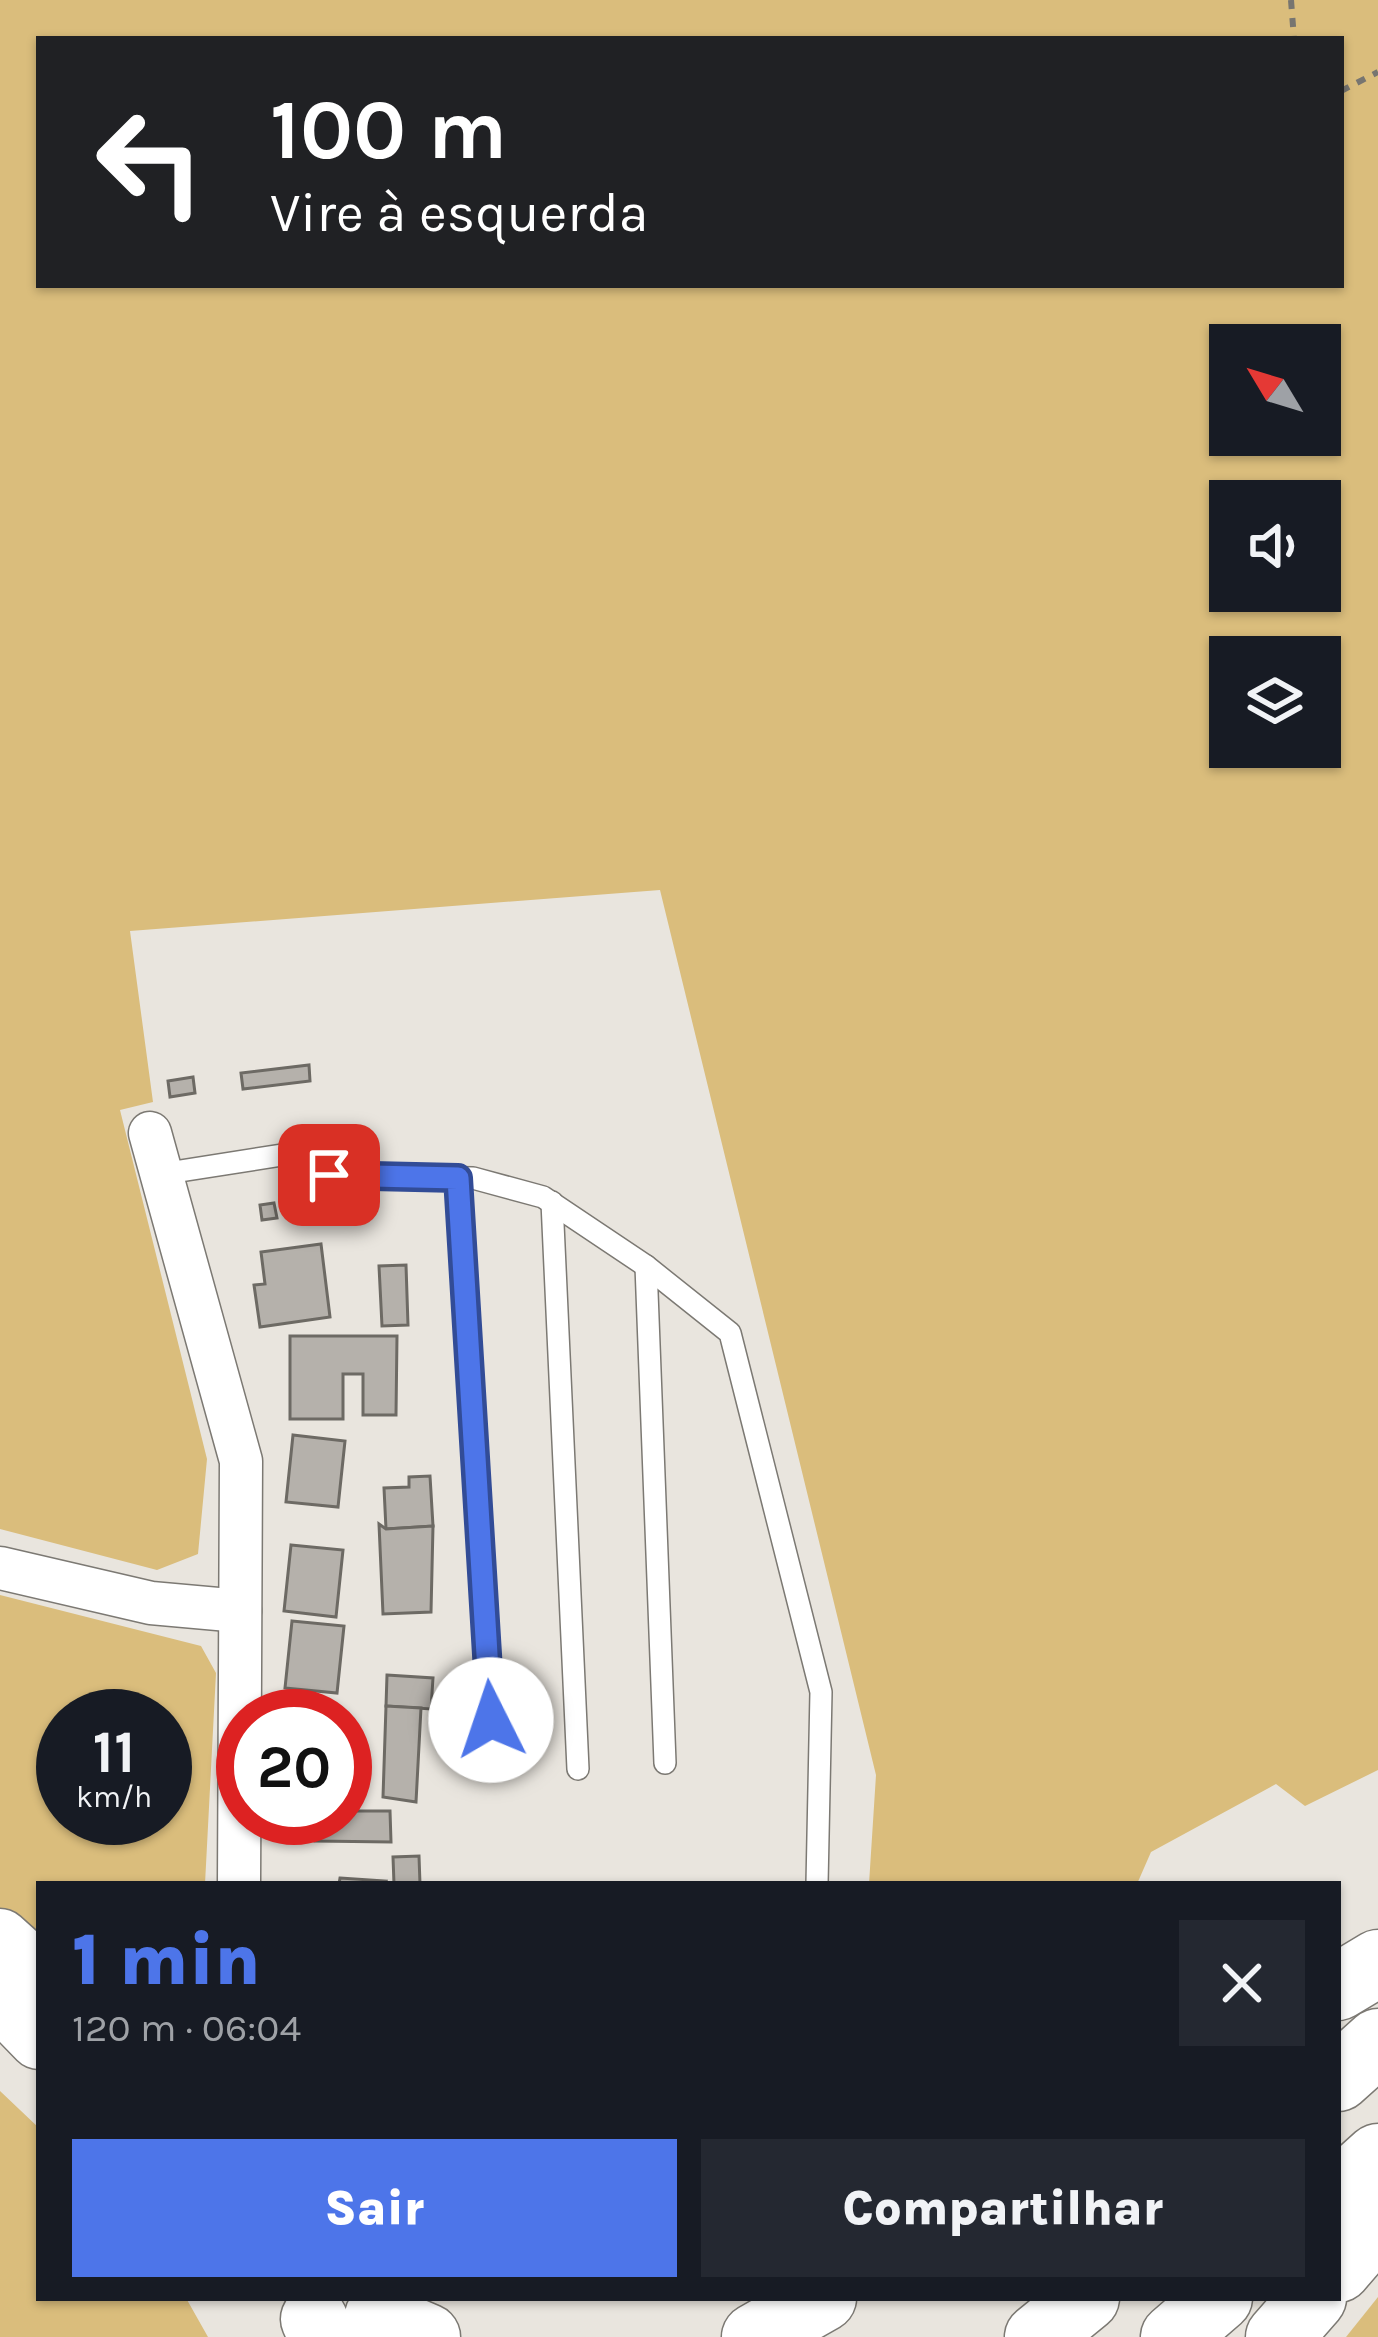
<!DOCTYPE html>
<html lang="pt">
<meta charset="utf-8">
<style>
:root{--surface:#171b24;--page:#242831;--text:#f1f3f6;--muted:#9ea1a6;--accent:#4d75e9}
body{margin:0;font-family:Karla,sans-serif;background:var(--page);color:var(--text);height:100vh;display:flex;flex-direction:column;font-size:45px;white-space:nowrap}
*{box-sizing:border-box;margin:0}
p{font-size:39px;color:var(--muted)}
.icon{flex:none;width:66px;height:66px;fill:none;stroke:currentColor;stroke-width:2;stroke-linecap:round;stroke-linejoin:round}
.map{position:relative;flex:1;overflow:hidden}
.details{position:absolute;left:36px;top:1881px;width:1305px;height:420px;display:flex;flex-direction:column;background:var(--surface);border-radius:0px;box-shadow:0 3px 9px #0004}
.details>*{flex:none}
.top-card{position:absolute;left:36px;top:36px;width:1308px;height:252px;border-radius:0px;box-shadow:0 3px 9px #0004;background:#202124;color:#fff;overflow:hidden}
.needle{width:78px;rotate:308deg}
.fabs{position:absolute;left:1209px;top:324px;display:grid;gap:24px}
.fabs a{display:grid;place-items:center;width:132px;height:132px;border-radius:0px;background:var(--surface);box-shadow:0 3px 9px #0004;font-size:60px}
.speed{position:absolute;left:36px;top:1689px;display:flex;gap:24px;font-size:60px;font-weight:700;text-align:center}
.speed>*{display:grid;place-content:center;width:156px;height:156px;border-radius:50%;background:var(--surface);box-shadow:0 3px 9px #0004;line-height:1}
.speed small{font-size:30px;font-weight:400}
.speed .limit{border:18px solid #d22;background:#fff;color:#111}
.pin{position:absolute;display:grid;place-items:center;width:102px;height:102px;color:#fff;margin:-51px;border-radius:24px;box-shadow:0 6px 18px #0006}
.me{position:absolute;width:132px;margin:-66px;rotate:356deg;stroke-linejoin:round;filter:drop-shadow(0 0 9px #0008)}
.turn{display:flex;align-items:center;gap:42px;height:252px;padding:0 36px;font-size:54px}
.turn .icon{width:156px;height:156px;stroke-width:2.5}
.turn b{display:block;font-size:84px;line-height:102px}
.round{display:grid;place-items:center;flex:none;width:126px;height:126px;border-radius:0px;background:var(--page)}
.headline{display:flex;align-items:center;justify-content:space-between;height:204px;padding:0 36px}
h1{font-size:72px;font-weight:800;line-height:90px;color:var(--accent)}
.cta{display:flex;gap:24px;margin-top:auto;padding:24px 36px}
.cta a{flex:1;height:138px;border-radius:0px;background:var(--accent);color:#fff;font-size:48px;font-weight:800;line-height:138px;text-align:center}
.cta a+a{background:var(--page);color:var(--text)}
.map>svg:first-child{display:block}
</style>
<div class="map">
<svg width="1378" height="2337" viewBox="0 0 1378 2337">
<rect width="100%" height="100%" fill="#e9e5de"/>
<g fill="#dabd7c" fill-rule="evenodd">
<path d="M0 0H1378V1770L1305 1806 1276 1784 1151 1852 1137 1884H869L876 1775 660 890 130 931 153 1102 120 1110 207 1459 198 1554 157 1570 0 1529ZM39 39H1341V285H39ZM1230 345H1320V435H1230ZM1230 501H1320V591H1230ZM1230 657H1320V747H1230Z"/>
<path d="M0 1595 201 1646 216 1673 205 1884H39V1944L0 1911ZM63 1716H165V1818H63Z"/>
<path d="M0 2091 39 2128V2298H186L208 2337H0Z"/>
<path d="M1378 2297V2337H1346Z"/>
</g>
<g fill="#b5b1ab" stroke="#6d6a64" stroke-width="3">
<path d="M309 1065 310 1081 243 1089 241 1073Z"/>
<path d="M193 1077 195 1093 170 1097 168 1081Z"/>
<path d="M274 1203 277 1218 262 1220 260 1205Z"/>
<path d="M321 1244 330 1317 260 1327 254 1285 265 1284 261 1252Z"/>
<path d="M406 1265 408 1325 382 1326 379 1266Z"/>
<path d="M290 1336H397L396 1415H363V1374H343V1419H290Z"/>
<path d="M293 1435 345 1441 338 1507 286 1502Z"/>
<path d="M430 1476 433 1526 386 1529 384 1488 409 1487V1477Z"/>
<path d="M379 1524 386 1529 433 1526 431 1612 383 1614Z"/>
<path d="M291 1545 343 1550 336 1617 284 1611Z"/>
<path d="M292 1621 344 1626 337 1693 285 1688Z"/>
<path d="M387 1675 433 1678 431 1709 386 1706Z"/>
<path d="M386 1706 421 1708 416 1802 383 1797Z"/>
<path d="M345 1811H390L391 1842 315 1841V1818H345Z"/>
<path d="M419 1856 420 1884H394L393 1857Z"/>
<path d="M340 1878 386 1881 385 1884H339Z"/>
</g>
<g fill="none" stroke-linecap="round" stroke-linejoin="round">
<g stroke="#7c7973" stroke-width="24">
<g id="lane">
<path d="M161 1174 314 1150 329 1175 473 1178 543 1197 646 1266 730 1333 821 1692 817 1884"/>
<path d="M458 1178 494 1766"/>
<path d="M552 1202 578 1769"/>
<path d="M646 1266 665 1763"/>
</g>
</g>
<g stroke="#7c7973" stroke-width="45">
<g id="street">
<path d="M150 1133 241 1461 239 1884"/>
<path d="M0 1568 151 1603 240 1611"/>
</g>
</g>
<g stroke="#7c7973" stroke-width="63">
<g id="secondary">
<path d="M0 1939 39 1974"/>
<path d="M0 1999 39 2039"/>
</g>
</g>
<g stroke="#7c7973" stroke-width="69">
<g id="highway">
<path d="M1338 1987 1378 1963"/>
<path d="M1338 2078 1378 2042"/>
<path d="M1338 2193 1378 2157"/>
<path d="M1338 2269 1378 2223"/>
<path d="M378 2316 427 2337"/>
<path d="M314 2319 322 2337"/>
<path d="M755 2337 823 2298"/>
<path d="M1038 2337 1086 2298"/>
<path d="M1174 2337 1219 2298"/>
<path d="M1279 2337 1313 2298"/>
</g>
</g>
<g stroke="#777570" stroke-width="6" stroke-dasharray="9 9" stroke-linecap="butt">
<path d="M1291 0 1294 39"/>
<path d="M1341 91 1378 72"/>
</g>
<use href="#lane" stroke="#fff" stroke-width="21"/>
<use href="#street" stroke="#fff" stroke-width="42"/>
<use href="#secondary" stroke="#fff" stroke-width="60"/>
<use href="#highway" stroke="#fff" stroke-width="66"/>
</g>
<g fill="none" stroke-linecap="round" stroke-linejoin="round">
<g stroke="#324c97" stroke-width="30">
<path id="route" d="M329 1175 458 1178 491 1720"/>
</g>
<use href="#route" stroke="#4d75e9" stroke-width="21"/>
</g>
</svg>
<div class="fabs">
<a><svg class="needle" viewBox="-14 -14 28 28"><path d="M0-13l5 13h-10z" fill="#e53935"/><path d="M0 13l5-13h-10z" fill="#9ea1a6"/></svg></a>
<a><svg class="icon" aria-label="sound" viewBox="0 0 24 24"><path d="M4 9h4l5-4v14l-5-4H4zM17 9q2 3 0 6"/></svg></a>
<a><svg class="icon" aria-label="layers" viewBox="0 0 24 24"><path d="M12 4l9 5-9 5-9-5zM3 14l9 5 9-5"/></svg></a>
</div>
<div class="speed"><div>11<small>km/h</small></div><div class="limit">20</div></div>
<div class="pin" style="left:329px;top:1175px;background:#d93025"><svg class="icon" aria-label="arrive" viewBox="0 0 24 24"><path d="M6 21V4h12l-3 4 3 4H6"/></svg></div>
<svg class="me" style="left:491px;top:1720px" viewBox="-20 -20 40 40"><circle r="19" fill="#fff"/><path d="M0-13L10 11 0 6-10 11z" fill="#4d75e9"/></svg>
<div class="top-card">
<div class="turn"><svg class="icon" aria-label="left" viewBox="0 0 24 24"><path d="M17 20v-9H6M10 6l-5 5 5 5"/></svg><div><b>100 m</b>Vire à esquerda</div></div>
</div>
<section class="details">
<div class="headline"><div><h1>1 min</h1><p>120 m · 06:04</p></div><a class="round"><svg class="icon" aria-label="close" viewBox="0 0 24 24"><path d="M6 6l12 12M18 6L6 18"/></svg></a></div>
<div class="cta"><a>Sair</a><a>Compartilhar</a></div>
</section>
</div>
